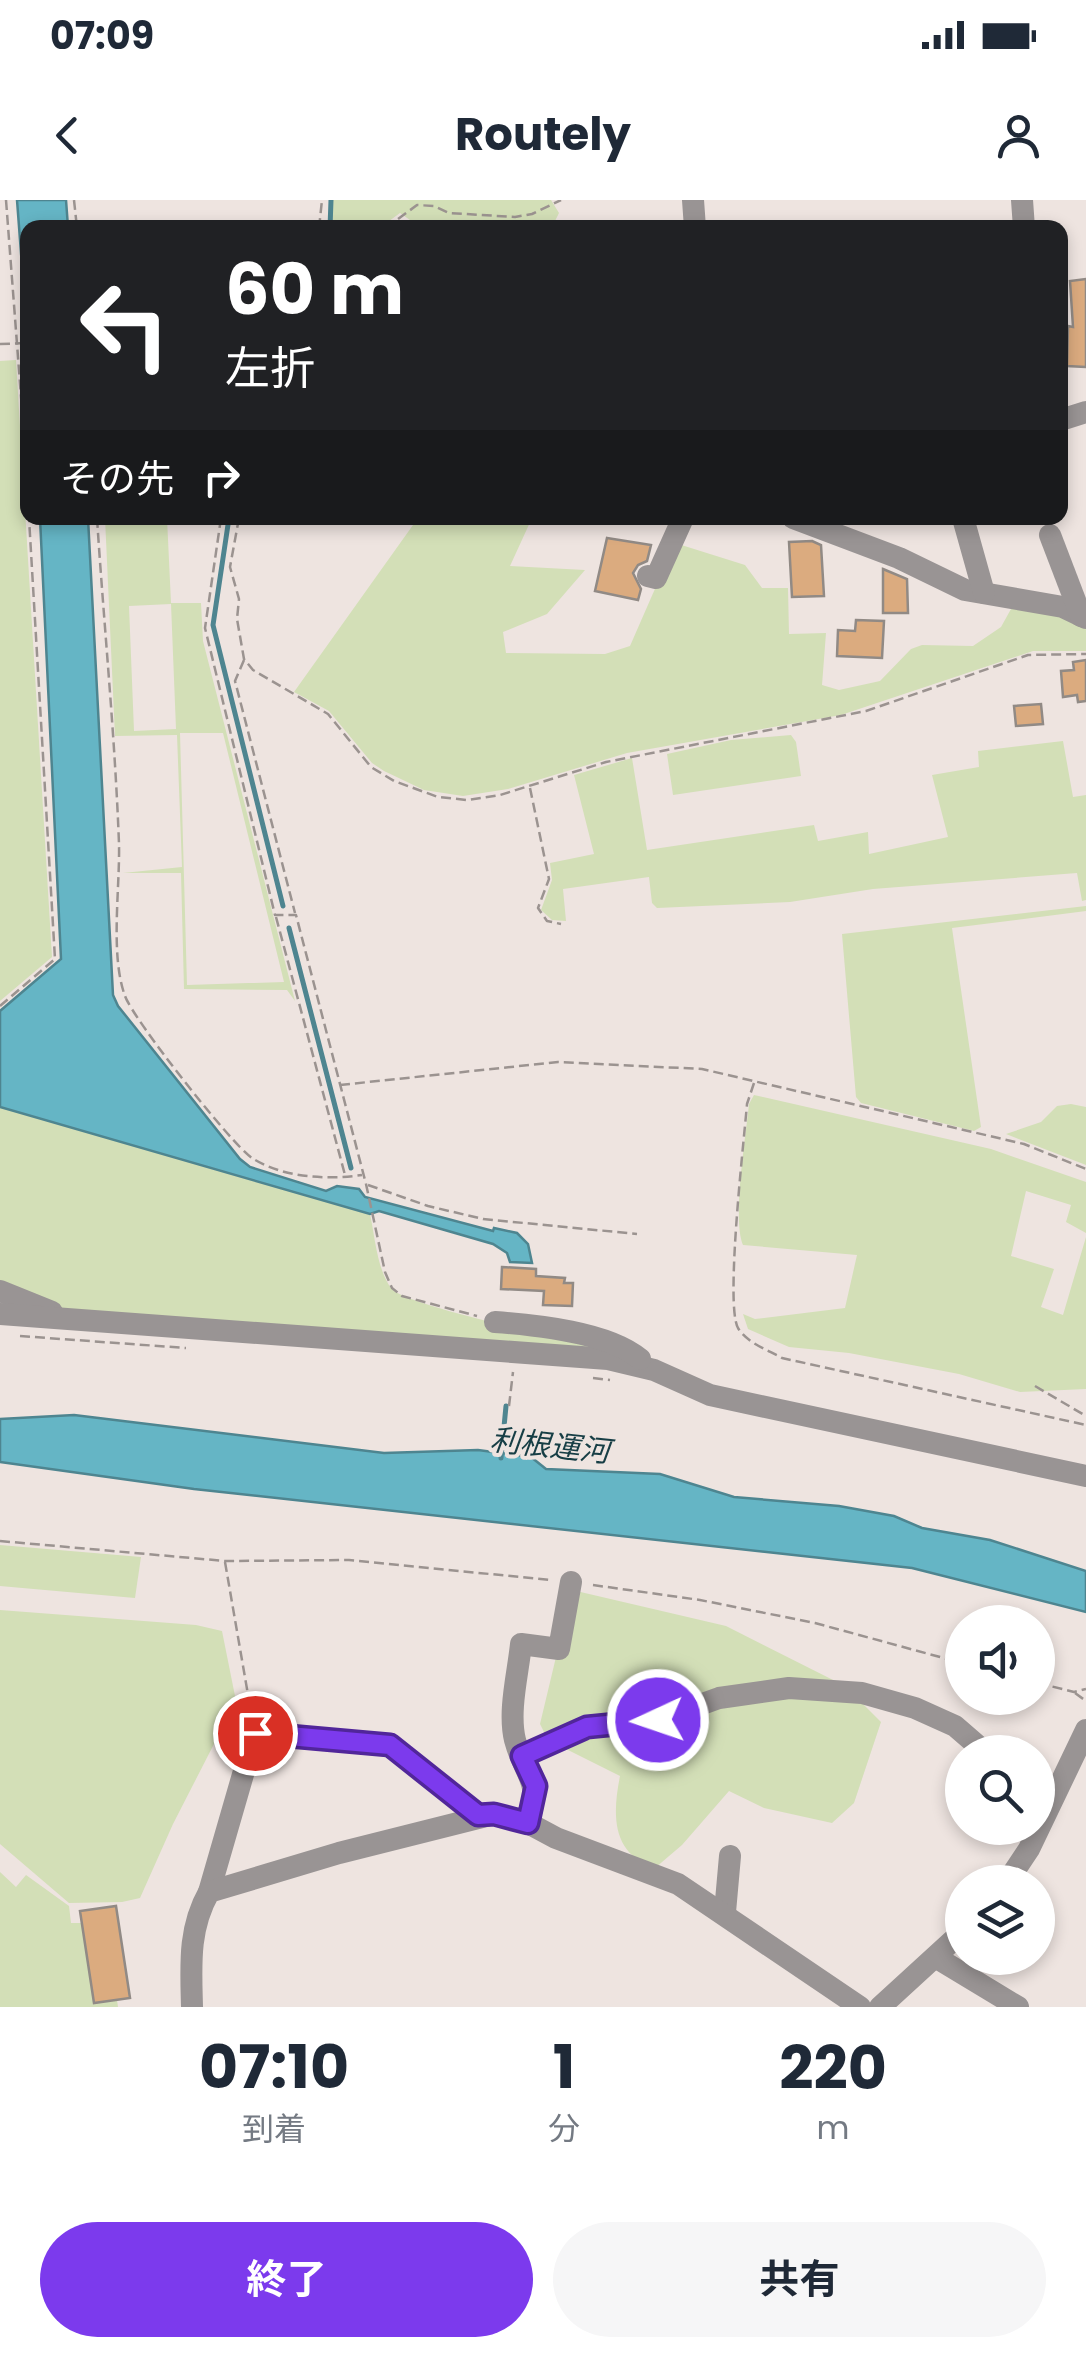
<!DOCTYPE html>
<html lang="ja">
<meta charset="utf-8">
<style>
:root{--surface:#fff;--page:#f6f6f7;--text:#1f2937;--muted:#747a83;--accent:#7c3aed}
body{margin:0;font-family:Poppins,"Noto Sans JP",sans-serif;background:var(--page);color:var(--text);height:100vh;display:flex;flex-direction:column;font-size:38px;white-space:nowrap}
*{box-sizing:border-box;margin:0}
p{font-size:32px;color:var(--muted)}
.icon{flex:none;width:55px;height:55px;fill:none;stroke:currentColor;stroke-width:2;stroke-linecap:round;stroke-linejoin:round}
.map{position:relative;height:1807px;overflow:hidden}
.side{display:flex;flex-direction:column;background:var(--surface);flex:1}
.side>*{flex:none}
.banner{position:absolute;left:20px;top:20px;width:1048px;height:305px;border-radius:20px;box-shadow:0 5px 15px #0003;background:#202124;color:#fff;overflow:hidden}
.controls{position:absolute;left:945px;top:1405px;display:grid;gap:20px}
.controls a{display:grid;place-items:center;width:110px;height:110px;border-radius:50%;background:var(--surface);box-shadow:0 5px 15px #0003;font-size:50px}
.pin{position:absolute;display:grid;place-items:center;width:85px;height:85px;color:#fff;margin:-42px;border:5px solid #fff;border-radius:50%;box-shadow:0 2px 10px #0007}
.me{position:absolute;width:110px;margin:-55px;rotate:267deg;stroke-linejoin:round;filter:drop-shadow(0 0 8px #0008)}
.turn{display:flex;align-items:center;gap:35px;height:210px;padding:0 40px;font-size:45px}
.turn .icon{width:130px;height:130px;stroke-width:2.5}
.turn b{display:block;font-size:70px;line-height:85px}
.then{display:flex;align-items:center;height:95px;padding:0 40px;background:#0003;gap:20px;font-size:38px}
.eta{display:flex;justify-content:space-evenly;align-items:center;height:170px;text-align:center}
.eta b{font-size:60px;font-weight:700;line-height:70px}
.button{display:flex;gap:20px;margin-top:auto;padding:20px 40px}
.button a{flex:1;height:115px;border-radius:60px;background:var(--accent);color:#fff;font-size:40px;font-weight:700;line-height:115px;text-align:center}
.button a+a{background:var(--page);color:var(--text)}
.status{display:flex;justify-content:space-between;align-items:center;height:70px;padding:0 50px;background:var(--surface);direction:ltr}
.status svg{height:28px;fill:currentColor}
header{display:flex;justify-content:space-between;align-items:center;height:130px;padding:0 40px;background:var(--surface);font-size:45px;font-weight:700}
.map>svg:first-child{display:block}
</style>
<div class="status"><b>07:09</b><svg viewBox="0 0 49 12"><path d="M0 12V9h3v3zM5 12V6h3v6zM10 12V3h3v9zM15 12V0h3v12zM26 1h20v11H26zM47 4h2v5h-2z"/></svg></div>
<header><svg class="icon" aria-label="back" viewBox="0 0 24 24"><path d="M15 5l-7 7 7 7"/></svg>Routely<svg class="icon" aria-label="person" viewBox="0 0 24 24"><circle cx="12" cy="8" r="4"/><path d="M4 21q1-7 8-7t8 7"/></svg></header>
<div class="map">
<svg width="1086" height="1807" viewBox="0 0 1086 1807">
<rect width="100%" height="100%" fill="#eee4e0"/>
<g fill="#d3dfb7" fill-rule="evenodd">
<path d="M333 0H551L559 13 552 27H420L400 13 381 27H331Z"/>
<path d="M16 160 52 757 0 801V161Z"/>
<path d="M105 318H167L171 403H201L203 441 295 801 287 790 184 789 181 673H123L182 667 177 535 115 536ZM171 404 176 529 134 531 129 406ZM180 533H223L284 782 187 785Z"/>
<path d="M418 318H532L510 366 585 370 547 414 503 432 506 453 605 454 630 446 675 343 745 365 762 388H788L789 434 826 433 822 485 839 490 880 481 911 449 922 445 973 446 1001 427 1016 400 1086 420V451H1033L841 515 627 553 508 589 463 596 424 590 384 571 372 563 329 511 294 492Z"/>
<path d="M791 535 796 542 801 576 673 595 667 554 731 540Z"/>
<path d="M1063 541 1073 597 1086 595V700L1082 701 1077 673 873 689 790 702 657 708 652 703 649 677 563 689 566 721 552 720 541 710 552 680 550 663 594 654 574 575 632 558 647 650 814 625 818 641 868 632 869 654 948 637 932 575 979 567 978 551Z"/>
<path d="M1086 706V711L952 728 981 927 974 931 861 903 856 897 842 734Z"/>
<path d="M754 895 991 949 1086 982V1033L1066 1022 1071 1005 1026 991 1011 1056 1054 1069 1041 1107 1063 1115 1086 1037V1189L1020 1192 959 1174 849 1153 789 1147 748 1129 743 1114 755 1119 845 1108 857 1055 743 1045C732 1020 746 935 749 904Z"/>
<path d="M1071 904 1086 907V965L1006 934 1041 922 1057 906Z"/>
<path d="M0 907 370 1014C375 1037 377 1069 391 1088 405 1107 593 1145 628 1153L80 1118 0 1086Z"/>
<path d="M0 1345 141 1357 135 1398 0 1386Z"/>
<path d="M572 1390 726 1426 845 1486 881 1522 854 1603 832 1623 764 1608 729 1591 682 1645 655 1668C612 1654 612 1616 620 1576L548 1540 540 1524Z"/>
<path d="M0 1410 196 1425 222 1431 236 1501 173 1624 140 1698 122 1702 69 1703 0 1644Z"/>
<path d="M0 1672 16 1687 26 1675 69 1706 71 1723H82L94 1803 117 1800 118 1807H0Z"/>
</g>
<g fill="#65b5c5" stroke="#4e8590" stroke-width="2.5">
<path d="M17 0H66L68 27 28 28 27 132Z"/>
<path d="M40 318H88L113 795 118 806 240 959 250 967 326 991 337 986 359 989 365 997 493 1031 494 1028 517 1033 528 1044 532 1063 510 1062 507 1053 493 1044 379 1011 370 1014 0 907V811L61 759Z"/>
<path d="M74 1215 384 1253 478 1250 531 1257 546 1269 660 1274 734 1297 839 1306 894 1316 922 1328 990 1340 1086 1371V1412L912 1368 194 1289 0 1262V1219Z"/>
</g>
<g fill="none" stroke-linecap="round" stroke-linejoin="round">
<g stroke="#4e8590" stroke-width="5">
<path d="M330 28 331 0"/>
<path d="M229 318 213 425 283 706"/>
<path d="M289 728 351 968"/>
<path d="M501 1258 506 1206"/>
</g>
</g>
<g fill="#dbab7f" stroke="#918a85" stroke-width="2.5">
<path d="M1086 79V167L1067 166 1068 126 1073 127 1070 81Z"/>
<path d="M607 338 651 345 647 361 638 365 633 373 641 389 638 400 595 391Z"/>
<path d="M812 341 821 345 824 396 792 397 789 342Z"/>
<path d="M883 369 907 379 908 413H883Z"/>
<path d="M856 420 884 421 882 458 837 456 838 430 855 431Z"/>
<path d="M1086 460V501L1078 502 1077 495 1063 497 1061 471 1074 470 1073 462Z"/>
<path d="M1041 504 1043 524 1016 526 1014 506Z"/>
<path d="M502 1067 536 1069V1076L565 1078 564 1083H573L572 1106 543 1105 544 1091 501 1089Z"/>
<path d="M116 1706 130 1798 94 1803 80 1711Z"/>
</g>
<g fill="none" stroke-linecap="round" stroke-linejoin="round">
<g stroke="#9b9390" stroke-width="2.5" stroke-dasharray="10 5" stroke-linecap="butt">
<path d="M6 0 28 288"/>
<path d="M74 0 77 28"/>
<path d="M319 28 322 0"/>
<path d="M386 28 417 5 434 6 449 13 515 17 532 14 561 0"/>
<path d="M0 144 28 143"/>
<path d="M97 318C104 426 115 536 119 644 120 689 110 755 125 796 133 819 232 945 252 958 283 978 327 980 362 975"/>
<path d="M221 318 205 428 275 715H296L366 984 385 1072 392 1088 402 1096 477 1116"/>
<path d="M239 318 230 367 239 399 237 419 244 459 253 470 328 514 371 567 394 581 438 597 467 600 500 595 606 562 866 511 1028 455 1086 454"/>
<path d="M244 460 235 481 295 713"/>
<path d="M530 588 549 679 538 708 547 721 561 724"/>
<path d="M276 717 345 975"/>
<path d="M0 806 55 759 29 318"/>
<path d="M754 883 747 904C744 941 725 1105 738 1128 747 1143 768 1150 782 1158L1086 1225"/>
<path d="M340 885 558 862 702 869 1024 944 1086 969"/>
<path d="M368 985 428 1006 483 1019 637 1034"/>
<path d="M20 1136 186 1148"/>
<path d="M593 1178 610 1180"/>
<path d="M1035 1186 1086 1216"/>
<path d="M509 1206 513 1172"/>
<path d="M0 1341 225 1361 349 1360 550 1380"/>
<path d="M225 1362 251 1512"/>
<path d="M593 1385 700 1400 815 1423 962 1463"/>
<path d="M1038 1483 1074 1492 1086 1489"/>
<path d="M1075 1493 1086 1501"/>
</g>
<g stroke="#999494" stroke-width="22">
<path d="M693 0 695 28"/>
<path d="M1022 0 1024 28"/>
<path d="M1060 215 1067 218 1086 212"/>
<path d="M793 318 899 358 965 390 1063 407 1086 418"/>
<path d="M963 318 984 393"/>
<path d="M1050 335 1081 416"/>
<path d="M648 376 656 378 683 318"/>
<path d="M0 1091 52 1112"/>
<path d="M0 1114 608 1159 654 1170 710 1195 1086 1276"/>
<path d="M495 1122C536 1125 608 1132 640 1159"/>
<path d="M522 1555 587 1527 658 1520 719 1498 789 1488 862 1493 915 1508 955 1526 985 1552"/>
<path d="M528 1623C543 1581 525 1578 515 1540 508 1511 518 1474 521 1444L559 1449 571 1382"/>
<path d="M1007 1682 1029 1649 1086 1530"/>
<path d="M209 1692 255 1533 390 1545 478 1615"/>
<path d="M725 1712 730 1656"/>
<path d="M937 1758 1018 1807"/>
<path d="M192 1807C191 1766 188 1729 209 1692L339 1653 494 1614 528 1623 556 1638 678 1684 860 1807"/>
<path d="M880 1807 962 1732"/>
</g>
</g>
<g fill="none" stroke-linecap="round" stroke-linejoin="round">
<g stroke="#51269a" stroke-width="25">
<path id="route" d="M255 1533 390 1545 478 1615 494 1614 528 1623 536 1586 522 1556 587 1527 658 1520"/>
</g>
<use href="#route" stroke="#7c3aed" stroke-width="18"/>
</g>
<g text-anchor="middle" stroke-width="8" stroke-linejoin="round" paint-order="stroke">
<g font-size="30" font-style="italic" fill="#173e45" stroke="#eee4e0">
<text transform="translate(550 1246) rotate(6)" y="10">利根運河</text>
</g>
</g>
</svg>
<div class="controls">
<a><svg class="icon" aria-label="sound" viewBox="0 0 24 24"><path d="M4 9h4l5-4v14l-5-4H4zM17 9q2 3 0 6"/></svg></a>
<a><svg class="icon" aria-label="search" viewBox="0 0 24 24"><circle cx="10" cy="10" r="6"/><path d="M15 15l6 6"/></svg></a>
<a><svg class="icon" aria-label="layers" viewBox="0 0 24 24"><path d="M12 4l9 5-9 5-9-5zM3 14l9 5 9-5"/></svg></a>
</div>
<div class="pin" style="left:255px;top:1533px;background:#d93025"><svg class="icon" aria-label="arrive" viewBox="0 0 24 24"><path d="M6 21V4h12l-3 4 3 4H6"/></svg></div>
<svg class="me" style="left:658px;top:1520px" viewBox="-20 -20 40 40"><circle r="17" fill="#7c3aed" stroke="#fff" stroke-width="3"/><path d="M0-11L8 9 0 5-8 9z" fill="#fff"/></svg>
<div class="banner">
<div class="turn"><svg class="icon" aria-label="left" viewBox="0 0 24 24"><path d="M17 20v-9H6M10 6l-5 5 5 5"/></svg><div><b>60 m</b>左折</div></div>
<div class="then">その先<svg class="icon" aria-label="right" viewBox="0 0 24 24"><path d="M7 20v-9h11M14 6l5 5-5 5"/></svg></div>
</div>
</div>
<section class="side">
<div class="eta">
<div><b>07:10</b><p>到着</p></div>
<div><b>1</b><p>分</p></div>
<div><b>220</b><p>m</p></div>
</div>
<div class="button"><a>終了</a><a>共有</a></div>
</section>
